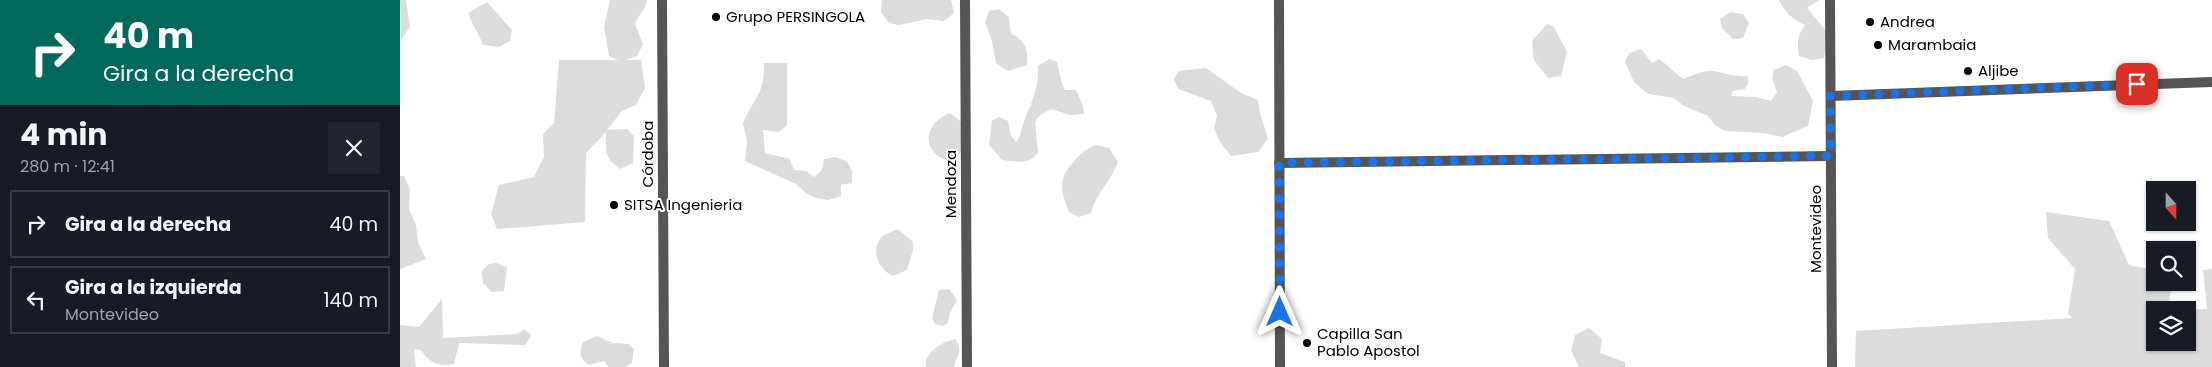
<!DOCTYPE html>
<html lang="es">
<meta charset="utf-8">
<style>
:root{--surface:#171b24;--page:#20242c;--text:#f1f3f6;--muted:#9ea1a6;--line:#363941}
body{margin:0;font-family:Poppins,sans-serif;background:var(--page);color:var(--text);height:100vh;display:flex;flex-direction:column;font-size:19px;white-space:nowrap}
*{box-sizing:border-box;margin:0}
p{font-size:16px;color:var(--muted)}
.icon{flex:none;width:28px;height:28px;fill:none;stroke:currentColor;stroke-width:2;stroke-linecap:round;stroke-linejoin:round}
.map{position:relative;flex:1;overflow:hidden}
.panel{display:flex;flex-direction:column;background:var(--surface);width:400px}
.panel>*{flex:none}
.top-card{background:#00695c;color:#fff;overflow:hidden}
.needle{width:32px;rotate:159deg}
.controls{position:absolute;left:1746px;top:181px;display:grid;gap:10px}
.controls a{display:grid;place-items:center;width:50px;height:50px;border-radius:0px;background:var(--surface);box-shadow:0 1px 4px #0004;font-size:25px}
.pin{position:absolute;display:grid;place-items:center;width:42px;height:42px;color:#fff;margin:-21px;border-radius:10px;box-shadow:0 2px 8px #0006}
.me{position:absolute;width:55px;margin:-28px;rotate:0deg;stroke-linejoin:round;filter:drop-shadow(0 0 4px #0008)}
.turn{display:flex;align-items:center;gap:18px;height:105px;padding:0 20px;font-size:22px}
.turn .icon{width:65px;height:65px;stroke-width:2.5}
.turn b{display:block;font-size:35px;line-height:42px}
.round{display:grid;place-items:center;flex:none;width:52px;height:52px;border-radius:0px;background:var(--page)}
.overview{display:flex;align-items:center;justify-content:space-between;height:85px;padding:0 20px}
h1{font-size:30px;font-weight:700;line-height:38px}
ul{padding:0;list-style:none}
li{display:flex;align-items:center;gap:15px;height:68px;margin:0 10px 8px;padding:0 10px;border:2px solid var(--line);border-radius:0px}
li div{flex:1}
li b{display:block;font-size:19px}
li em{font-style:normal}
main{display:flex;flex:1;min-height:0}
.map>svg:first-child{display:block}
</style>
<main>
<section class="panel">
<div class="top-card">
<div class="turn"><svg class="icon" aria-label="right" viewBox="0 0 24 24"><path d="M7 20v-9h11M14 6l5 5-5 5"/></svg><div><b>40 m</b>Gira a la derecha</div></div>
</div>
<div class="overview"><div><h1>4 min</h1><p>280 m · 12:41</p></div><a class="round"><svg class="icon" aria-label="close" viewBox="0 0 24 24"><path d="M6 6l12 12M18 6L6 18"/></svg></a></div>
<ul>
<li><svg class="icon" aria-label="right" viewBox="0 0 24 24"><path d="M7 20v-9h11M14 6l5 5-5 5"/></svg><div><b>Gira a la derecha</b></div><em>40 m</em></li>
<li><svg class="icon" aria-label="left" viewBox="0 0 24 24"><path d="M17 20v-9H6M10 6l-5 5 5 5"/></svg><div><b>Gira a la izquierda</b><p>Montevideo</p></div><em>140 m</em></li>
</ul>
</section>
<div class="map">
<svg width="1812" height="367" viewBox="0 0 1812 367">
<rect width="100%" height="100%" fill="#fff"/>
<g fill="#dcdcdc">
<path d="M0 0H6L10 27 1 40Z"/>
<path d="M210 0H247C246 9 238 15 235 24L243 44 237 56 225 60H241L245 88 236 105 222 111 207 130 227 129 234 136 233 163 220 169C203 156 206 150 206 132L186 153 185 222 97 229 91 214 99 185 134 177 144 157 143 134 154 123 159 60H218L209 56 204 27Z"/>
<path d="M482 0H551L554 13 544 21 527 19 499 25 489 23 481 12Z"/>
<path d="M1379 0H1419L1407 8 1427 32 1424 58 1412 60 1399 56C1397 43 1397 36 1405 25 1393 19 1385 13 1379 0Z"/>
<path d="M87 2 112 30 110 41 99 47 83 45C79 33 72 25 68 13Z"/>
<path d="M599 9 609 17 611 34C626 39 628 51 627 65L607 71 596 63 592 41 585 22 589 11Z"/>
<path d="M1331 12 1343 14 1349 23 1343 38 1333 39 1322 28 1320 19Z"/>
<path d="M1147 24 1154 27 1167 52 1161 76 1148 78 1134 60 1132 41Z"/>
<path d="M1241 49 1252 63 1259 59C1269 65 1274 74 1284 79 1318 62 1317 78 1348 76V84L1345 89 1333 91 1331 96 1356 97 1371 101 1377 92 1372 78 1374 70 1386 65 1397 71 1413 101 1408 126 1382 137 1364 133 1325 131 1315 125 1308 116 1284 106 1274 98 1248 94 1234 82 1225 62 1229 53Z"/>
<path d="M649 59 657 62C660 72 660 81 665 90H676L683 106 684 114 670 115 651 109 639 116 635 122 638 152C630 165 616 162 602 160L589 145 592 120 599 117 608 121 611 136 616 142C621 136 620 131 623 124 630 105 640 87 638 66Z"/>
<path d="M364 63H387V125L379 132 363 130 365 153 390 159 394 170 406 171 414 177 422 170 424 159 435 157 447 161 452 171V183L441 185V196L428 200 416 198 407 194 396 184 345 161 347 141 343 123C354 97 365 94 364 63Z"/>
<path d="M806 68 841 93 858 100 860 113 868 139 858 152 831 156 820 142 814 128 817 116 811 101 778 89 774 79 779 71Z"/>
<path d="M550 113 566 126 560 154 545 160C519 148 526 122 550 113Z"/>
<path d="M696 145 709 148 718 162C710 183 698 190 691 213L679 217 669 212C666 203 662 195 662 186 662 170 682 149 696 145Z"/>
<path d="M0 176H4L10 189 9 209 16 225 18 242 26 259 0 269Z"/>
<path d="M1646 212 1709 221 1729 265 1755 270V282L1772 283 1768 310H1755V342H1788V310L1807 309 1803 270 1812 269V367H1455L1456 331 1673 318 1668 314 1675 269 1648 238Z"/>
<path d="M498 229 513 242V250L507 270 493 276C480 270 470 252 480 239 484 234 491 232 498 229Z"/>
<path d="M97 263 107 267 104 291 92 292 83 283 82 271 89 264Z"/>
<path d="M549 289 557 300 550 313 548 323 543 326 535 324 532 318 539 290Z"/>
<path d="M42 299 43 338 117 334 125 329 131 336 125 345 59 343 54 364C38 367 30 363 21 350L14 349 16 367H0V325L19 327Z"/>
<path d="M1189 328 1202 339 1200 353 1225 362V367H1179L1171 350 1175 335Z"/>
<path d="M197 336 213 343 229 344 234 349 232 363 225 367H209L204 361 189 365C179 359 179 352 183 342Z"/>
<path d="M555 339C564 350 557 355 554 367H526C524 352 542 342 555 339Z"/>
</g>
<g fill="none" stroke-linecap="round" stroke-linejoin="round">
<g stroke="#555" stroke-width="10">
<path d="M262 0 264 367"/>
<path d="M565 0 567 367"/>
<path d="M879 0 880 367"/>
<path d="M1430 0 1432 367"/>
<path d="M1431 96 1812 82"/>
<path d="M879 163 1431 156"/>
</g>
</g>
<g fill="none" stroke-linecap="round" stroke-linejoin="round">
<path stroke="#1a73e8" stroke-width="9" stroke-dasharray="0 16.2" d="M880 312 879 163 1431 156 1430 96 1737 84"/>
</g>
<g fill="#000" stroke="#fff" stroke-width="2">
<circle cx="316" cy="17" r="5"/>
<circle cx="1470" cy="22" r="5"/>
<circle cx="1478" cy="45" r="5"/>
<circle cx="1568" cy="71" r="5"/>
<circle cx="214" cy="205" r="5"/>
<circle cx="907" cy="343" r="5"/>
</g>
<g text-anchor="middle" stroke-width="4" stroke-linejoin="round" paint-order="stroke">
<g font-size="15" fill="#000" stroke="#fff" text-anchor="start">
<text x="326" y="22">Grupo PERSINGOLA</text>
<text x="1480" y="27">Andrea</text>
<text x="1488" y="50">Marambaia</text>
<text x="1578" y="76">Aljibe</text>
<text x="224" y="210">SITSA Ingenieria</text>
<text x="917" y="339">Capilla San<tspan x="917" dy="17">Pablo Apostol</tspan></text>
</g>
<g font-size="15" fill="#000" stroke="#fff">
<text transform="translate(248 154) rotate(-90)" y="5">Córdoba</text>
<text transform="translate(551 184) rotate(-90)" y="5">Mendoza</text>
<text transform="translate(1416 229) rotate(-90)" y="5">Montevideo</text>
</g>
</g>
</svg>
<div class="controls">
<a><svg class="needle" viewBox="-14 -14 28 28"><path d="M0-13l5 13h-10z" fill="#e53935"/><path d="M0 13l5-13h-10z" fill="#9ea1a6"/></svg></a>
<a><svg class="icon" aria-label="search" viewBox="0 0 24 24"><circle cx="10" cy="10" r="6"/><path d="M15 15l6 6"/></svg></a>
<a><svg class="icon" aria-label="layers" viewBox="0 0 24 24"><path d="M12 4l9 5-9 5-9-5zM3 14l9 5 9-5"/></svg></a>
</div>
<div class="pin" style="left:1737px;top:84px;background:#d93025"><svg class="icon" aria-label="arrive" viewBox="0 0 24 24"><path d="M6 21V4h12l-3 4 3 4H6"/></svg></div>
<svg class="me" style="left:880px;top:312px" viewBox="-20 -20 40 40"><path d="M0-17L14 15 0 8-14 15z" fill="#1a73e8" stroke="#fff" stroke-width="4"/></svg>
</div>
</main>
